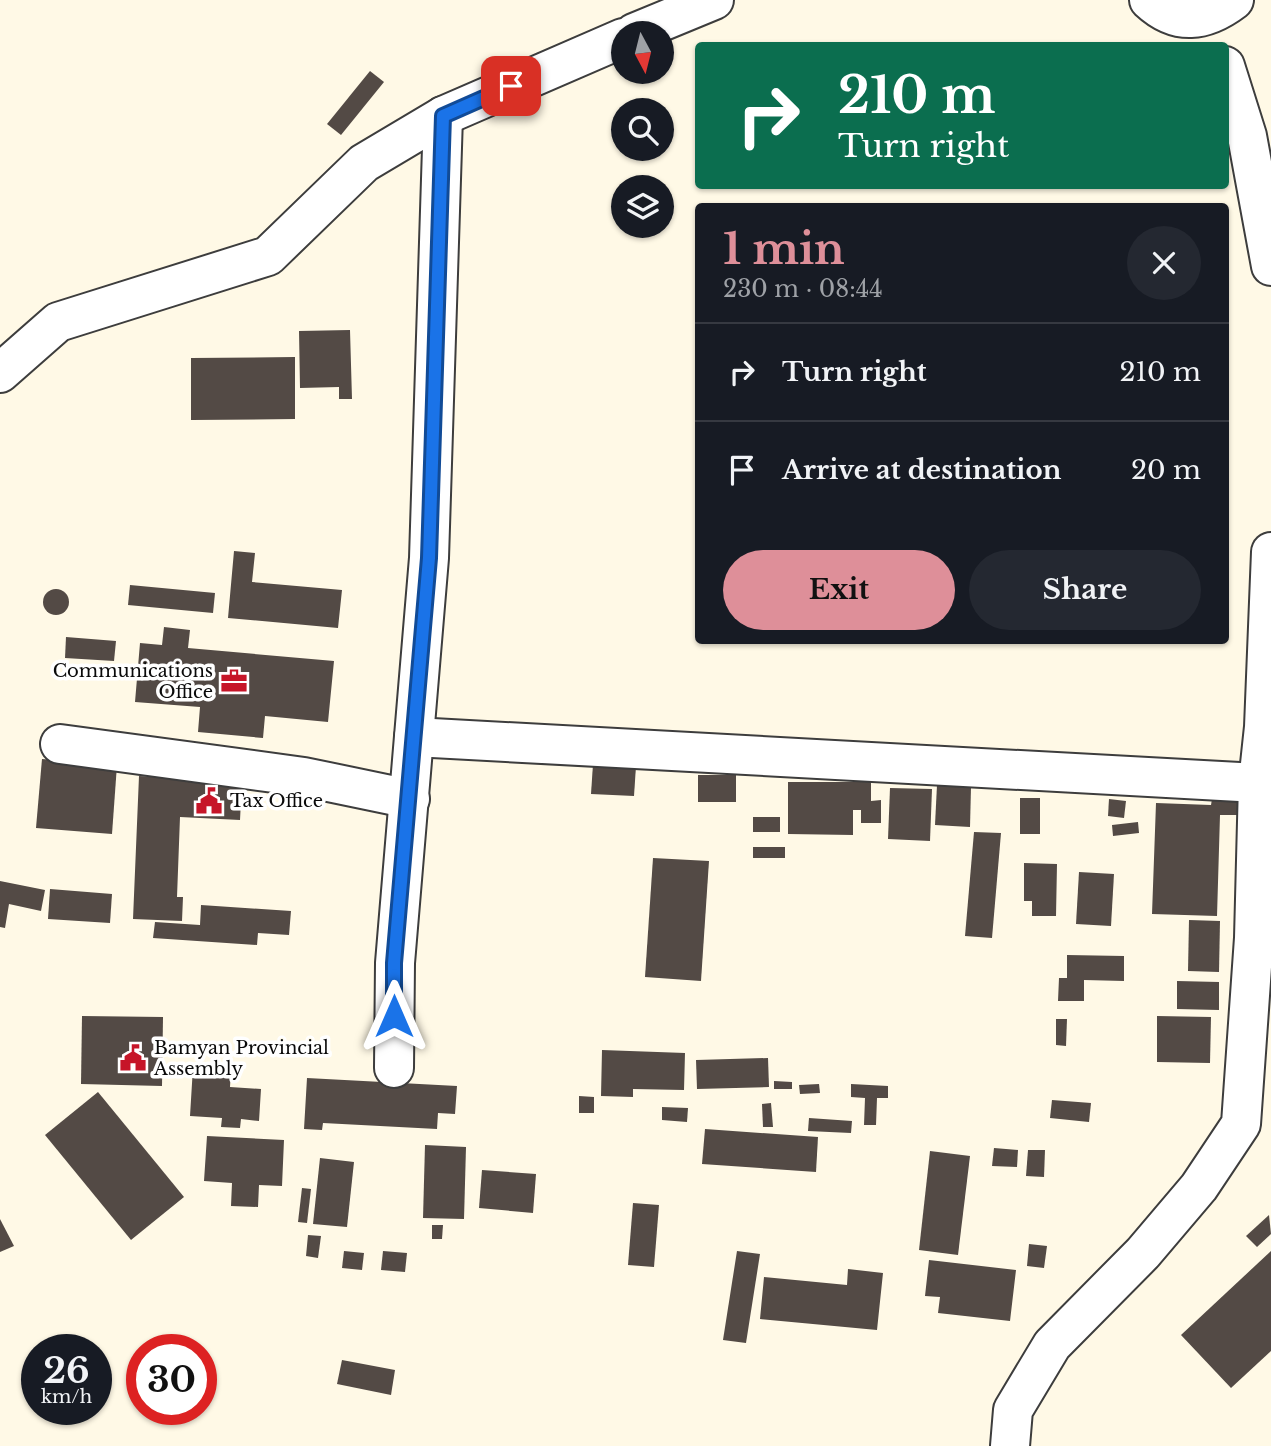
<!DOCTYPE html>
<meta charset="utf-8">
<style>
:root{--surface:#171b24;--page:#242831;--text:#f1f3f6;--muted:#9ea1a6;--line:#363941;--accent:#de8f99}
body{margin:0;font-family:"Libre Baskerville",serif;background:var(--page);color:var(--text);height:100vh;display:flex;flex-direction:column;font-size:26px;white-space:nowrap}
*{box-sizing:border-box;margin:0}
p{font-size:23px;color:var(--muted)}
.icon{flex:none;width:38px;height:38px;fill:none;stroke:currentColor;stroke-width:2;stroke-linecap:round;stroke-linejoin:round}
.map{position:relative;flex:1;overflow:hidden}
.panel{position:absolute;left:695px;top:203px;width:534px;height:441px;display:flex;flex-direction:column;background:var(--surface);border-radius:7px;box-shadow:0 2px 5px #0004}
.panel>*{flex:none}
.banner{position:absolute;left:695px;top:42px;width:534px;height:147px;border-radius:7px;box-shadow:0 2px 5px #0004;background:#0b6e4f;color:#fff;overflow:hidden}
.needle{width:46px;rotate:173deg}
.controls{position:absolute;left:611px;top:21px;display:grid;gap:14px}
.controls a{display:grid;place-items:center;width:63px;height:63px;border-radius:50%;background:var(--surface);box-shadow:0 2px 5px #0004;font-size:35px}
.speed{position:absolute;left:21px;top:1334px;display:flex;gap:14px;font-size:35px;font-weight:700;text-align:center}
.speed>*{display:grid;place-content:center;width:91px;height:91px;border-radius:50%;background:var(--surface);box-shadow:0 2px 5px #0004;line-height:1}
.speed small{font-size:18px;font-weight:400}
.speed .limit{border:10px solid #d22;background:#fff;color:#111}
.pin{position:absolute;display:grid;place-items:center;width:60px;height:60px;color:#fff;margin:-30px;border-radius:14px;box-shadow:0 4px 10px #0006}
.me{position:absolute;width:77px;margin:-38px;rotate:0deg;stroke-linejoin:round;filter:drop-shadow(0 0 5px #0008)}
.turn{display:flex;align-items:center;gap:24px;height:147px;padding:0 28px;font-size:32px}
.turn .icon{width:91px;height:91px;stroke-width:2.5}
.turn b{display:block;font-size:49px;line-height:60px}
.round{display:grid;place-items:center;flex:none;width:74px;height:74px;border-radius:37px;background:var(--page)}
.headline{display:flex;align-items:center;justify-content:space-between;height:119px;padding:0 28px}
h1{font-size:42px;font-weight:800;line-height:52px;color:var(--accent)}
.primary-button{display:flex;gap:14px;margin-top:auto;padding:14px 28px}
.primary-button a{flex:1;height:80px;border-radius:42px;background:var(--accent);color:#111;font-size:28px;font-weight:800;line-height:80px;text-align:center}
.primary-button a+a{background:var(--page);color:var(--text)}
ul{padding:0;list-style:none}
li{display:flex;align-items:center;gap:21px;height:98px;padding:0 28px;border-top:2px solid var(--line)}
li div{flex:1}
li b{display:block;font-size:26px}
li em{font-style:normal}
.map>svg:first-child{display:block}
</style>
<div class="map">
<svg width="1271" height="1446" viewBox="0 0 1271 1446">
<rect width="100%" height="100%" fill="#fff9e6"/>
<g fill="#534a45">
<path d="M370 71 384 82 341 135 327 124Z"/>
<path d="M350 330 352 399H339V387L300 388 299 331Z"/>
<path d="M295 357V419L191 420V358Z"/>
<path d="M234 551 255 553 252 582 342 590 338 628 228 618Z"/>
<path d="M130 585 215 593 213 613 128 605Z"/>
<circle cx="56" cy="602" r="13"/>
<path d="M164 627 190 630 188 648 334 661 328 722 265 716 263 738 198 732 200 707 135 702 140 643 162 645Z"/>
<path d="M66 637 116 641 114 661 65 658Z"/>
<path d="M42 759 117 765 112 834 36 828Z"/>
<path d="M593 764 636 766 634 796 591 794Z"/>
<rect x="698" y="775" width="38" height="27"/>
<path d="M139 776 242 781 240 820 180 817 177 897H183L182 921 133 919Z"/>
<path d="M788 782H871V801L881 800V823H861V810H853V835L788 834Z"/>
<path d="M937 785 971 787 970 827 935 825Z"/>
<path d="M890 788 932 789 930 841 888 839Z"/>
<rect x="1020" y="798" width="20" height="36"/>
<path d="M1109 799 1126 801 1124 818 1108 816Z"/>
<path d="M1212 799H1238L1237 815H1220L1217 916 1152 914 1156 803 1211 805Z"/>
<rect x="753" y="817" width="27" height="15"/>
<path d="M1138 822 1139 833 1113 836 1112 825Z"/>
<path d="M974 832 1001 833 992 938 965 936Z"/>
<rect x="753" y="847" width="32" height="11"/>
<path d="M653 858 709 861 701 981 645 977Z"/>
<path d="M1024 863 1057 864 1056 916H1032V901H1024Z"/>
<path d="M1079 872 1114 874 1111 926 1076 924Z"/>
<path d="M0 881 45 890 41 911 9 904 5 928 0 927Z"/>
<path d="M50 889 112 894 110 923 48 919Z"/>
<path d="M201 905 291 911 289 935 258 933 257 945 153 938 155 922 200 925Z"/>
<path d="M1189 920 1220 921 1219 972 1188 971Z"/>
<path d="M1067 955 1124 956V981L1084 980V1001H1058L1059 978H1067Z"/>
<path d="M1177 981 1219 982V1010L1177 1009Z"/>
<path d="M82 1016 163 1017 162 1086 81 1084Z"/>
<path d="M1157 1016 1211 1017 1210 1063 1157 1062Z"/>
<path d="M1056 1019H1067L1066 1046 1056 1045Z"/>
<path d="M602 1050 685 1053 684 1090 633 1089V1097L601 1096Z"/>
<path d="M768 1058 769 1087 697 1089 696 1060Z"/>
<path d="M193 1067 231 1069 230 1087 261 1089 259 1121 241 1119 240 1128 221 1127 222 1118 190 1116Z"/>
<path d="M307 1078 457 1086 455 1114 438 1113 437 1129 323 1123 322 1130 304 1129Z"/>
<path d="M774 1081 792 1082V1089H774Z"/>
<path d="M819 1084 820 1093 800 1094 799 1085Z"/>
<path d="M851 1084 888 1086V1098H877L876 1125H864L865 1098 851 1097Z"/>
<path d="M98 1092 184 1197 131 1240 45 1135Z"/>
<path d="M579 1096 594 1097V1113H579Z"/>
<path d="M1052 1100 1091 1103 1089 1122 1050 1118Z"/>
<path d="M771 1103 773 1127H763L762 1104Z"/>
<path d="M662 1107 688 1108 687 1122 662 1120Z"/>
<path d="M809 1118 852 1121 851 1133 808 1131Z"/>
<path d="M705 1129 818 1137 816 1172 702 1164Z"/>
<path d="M207 1136 284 1140 282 1186 259 1185 258 1207 231 1206 232 1183 204 1181Z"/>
<path d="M425 1145 466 1147 464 1219 423 1218Z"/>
<path d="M994 1148 1018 1150 1017 1167 992 1166Z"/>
<path d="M1028 1150H1045L1044 1177 1026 1176Z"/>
<path d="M930 1151 970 1156 958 1255 919 1250Z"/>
<path d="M320 1158 354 1162 347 1227 313 1224Z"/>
<path d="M482 1170 536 1174 533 1213 479 1208Z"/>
<path d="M302 1188 311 1189 307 1223 298 1222Z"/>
<path d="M633 1203 659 1205 654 1267 628 1265Z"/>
<path d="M1269 1215 1271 1234 1257 1247 1246 1236Z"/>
<path d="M0 1219 14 1246 0 1252Z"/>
<path d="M432 1225H443L442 1239H432Z"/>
<path d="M308 1235 321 1236 318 1258 306 1256Z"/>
<path d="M1029 1244 1047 1246 1044 1268 1027 1266Z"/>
<path d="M344 1251 364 1253 362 1270 342 1268Z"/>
<path d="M383 1251 407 1253 405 1272 381 1270Z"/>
<path d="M737 1251 760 1254 746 1343 723 1340Z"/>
<path d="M1271 1251V1351L1231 1388 1181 1335Z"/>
<path d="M929 1260 1016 1270 1010 1321 938 1313 940 1297 925 1296Z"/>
<path d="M848 1269 883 1273 877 1330 760 1319 764 1277 847 1285Z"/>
<path d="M342 1360 395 1370 391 1395 337 1384Z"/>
</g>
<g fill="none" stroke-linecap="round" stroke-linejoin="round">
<g stroke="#3d3d3d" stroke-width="42">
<g id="minor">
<path d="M1149 0C1177 26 1205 22 1234 0"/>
<path d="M634 33 714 0"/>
<path d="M1225 66 1247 136 1271 266"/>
<path d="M0 373 58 322 268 256 364 163 443 116 623 38"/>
<path d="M414 737 1258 783"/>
<path d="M60 744 304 777 410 799"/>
<path d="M394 1068 395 963 429 558 443 116"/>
<path d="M1010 1446 1013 1410 1052 1345 1143 1253 1199 1187 1241 1124 1254 938 1258 783 1264 727 1271 552"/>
</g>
</g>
<use href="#minor" stroke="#fff" stroke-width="38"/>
</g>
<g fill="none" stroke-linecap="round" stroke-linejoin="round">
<g stroke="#114b97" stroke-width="18">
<path id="route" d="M394 1016V963L429 558 443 116 511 86"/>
</g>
<use href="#route" stroke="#1a73e8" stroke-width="12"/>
</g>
<defs>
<g id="office-bare" transform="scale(2.1)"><path d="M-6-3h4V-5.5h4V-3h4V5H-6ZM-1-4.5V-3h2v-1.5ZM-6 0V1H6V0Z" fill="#c61528" stroke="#fff" stroke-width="2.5" paint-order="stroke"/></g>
<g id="civic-bare" transform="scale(2.1)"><path d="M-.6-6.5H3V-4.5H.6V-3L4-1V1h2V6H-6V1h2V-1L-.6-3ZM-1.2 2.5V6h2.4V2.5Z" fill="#c61528" stroke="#fff" stroke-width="2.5" paint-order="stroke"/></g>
</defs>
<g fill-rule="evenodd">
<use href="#office-bare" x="234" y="681"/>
<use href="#civic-bare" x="209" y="801"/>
<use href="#civic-bare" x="133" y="1058"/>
</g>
<g text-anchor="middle" stroke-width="7" stroke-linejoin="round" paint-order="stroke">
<g font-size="18" fill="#0a0a0a" stroke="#fff" text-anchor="start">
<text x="213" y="677" text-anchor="end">Communications<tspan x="213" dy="21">Office</tspan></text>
<text x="230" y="807">Tax Office</text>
<text x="154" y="1054">Bamyan Provincial<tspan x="154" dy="21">Assembly</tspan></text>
</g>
</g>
</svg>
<div class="controls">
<a><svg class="needle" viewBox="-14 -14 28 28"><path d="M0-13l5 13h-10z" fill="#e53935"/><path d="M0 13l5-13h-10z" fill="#9ea1a6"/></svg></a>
<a><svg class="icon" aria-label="search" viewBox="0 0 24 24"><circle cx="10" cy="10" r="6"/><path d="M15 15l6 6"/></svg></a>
<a><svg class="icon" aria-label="layers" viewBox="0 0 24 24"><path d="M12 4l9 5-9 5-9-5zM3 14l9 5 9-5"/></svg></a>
</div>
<div class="speed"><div>26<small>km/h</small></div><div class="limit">30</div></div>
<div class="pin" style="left:511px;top:86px;background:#d93025"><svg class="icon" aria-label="arrive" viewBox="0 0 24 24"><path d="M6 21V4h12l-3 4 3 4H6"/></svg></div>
<svg class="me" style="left:394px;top:1016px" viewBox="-20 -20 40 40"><path d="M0-17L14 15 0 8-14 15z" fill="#1a73e8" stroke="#fff" stroke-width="4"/></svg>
<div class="banner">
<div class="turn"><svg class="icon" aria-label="right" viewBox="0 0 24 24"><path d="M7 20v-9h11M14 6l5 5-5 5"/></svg><div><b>210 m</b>Turn right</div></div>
</div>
<section class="panel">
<div class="headline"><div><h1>1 min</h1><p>230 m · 08:44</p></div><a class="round"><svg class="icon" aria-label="close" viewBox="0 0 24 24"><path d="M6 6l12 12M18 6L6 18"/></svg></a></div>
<ul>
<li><svg class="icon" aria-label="right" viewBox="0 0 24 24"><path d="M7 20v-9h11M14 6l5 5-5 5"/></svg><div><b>Turn right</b></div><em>210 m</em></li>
<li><svg class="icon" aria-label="arrive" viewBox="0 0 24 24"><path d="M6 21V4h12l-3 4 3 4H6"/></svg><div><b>Arrive at destination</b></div><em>20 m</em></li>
</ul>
<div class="primary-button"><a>Exit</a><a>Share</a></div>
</section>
</div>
